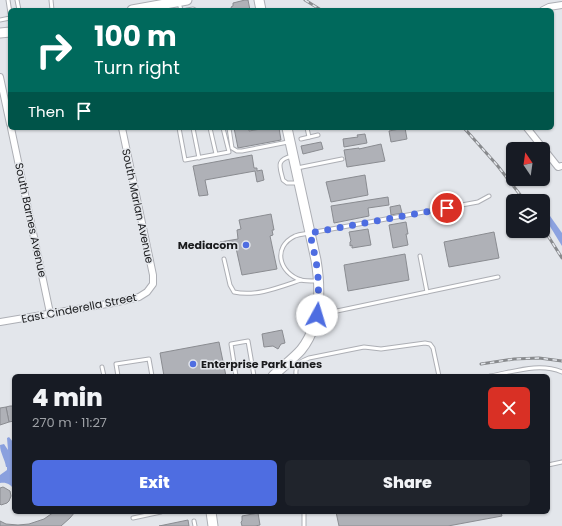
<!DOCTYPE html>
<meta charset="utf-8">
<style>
:root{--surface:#171b24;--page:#20242c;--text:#f1f3f6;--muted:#9ea1a6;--accent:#4e6de1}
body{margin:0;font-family:Poppins,sans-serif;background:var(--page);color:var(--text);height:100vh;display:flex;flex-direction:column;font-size:15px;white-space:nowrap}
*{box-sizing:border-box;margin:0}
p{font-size:13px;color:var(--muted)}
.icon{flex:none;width:22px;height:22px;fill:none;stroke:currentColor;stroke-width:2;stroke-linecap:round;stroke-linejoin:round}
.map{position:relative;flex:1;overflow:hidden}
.panel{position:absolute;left:12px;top:374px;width:538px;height:140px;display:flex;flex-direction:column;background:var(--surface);border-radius:6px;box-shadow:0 1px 3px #0004}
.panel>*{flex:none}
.hud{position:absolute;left:8px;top:8px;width:546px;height:122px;border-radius:6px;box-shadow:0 1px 3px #0004;background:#00695c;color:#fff;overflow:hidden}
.needle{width:26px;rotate:347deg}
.controls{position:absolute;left:506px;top:142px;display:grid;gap:8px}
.controls a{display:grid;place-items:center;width:44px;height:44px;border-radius:6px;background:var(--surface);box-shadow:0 1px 3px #0004;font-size:20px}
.pin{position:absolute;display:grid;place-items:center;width:34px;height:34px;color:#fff;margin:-17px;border:2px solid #fff;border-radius:50%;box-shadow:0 1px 4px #0007}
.me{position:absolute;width:44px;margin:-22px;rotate:6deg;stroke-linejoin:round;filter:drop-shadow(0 0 3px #0008)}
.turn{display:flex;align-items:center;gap:14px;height:84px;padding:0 20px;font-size:18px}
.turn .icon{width:52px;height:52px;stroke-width:2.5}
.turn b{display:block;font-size:28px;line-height:34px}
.then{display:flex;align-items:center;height:38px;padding:0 20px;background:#0003;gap:8px;font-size:15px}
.round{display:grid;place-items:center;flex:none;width:42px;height:42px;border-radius:6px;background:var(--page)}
.overview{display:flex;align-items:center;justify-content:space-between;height:68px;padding:0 20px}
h1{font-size:24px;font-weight:800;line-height:30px}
.cta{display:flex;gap:8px;margin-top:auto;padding:8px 20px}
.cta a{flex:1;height:46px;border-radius:6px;background:var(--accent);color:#fff;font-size:16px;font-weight:800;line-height:46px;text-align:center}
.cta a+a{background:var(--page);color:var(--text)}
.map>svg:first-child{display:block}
</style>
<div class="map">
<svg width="562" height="526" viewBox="0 0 562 526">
<rect width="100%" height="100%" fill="#e3e6eb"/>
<path fill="#8ca2e0" d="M543 206 562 233V246L543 215Z"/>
<path fill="#8aa0de" d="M9 437 13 442 12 445 14 460V490C11 484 6 482 0 483V475L7 470V467H6C5 459 0 453 0 445L4 444 8 450 7 438Z"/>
<g fill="#afb1b7" stroke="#8a8c91">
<path d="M245 0H248L250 10H232L231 7 233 6V3Z"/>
<path d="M234 128H249V131L267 128H279L281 140 238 148Z"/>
<path d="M405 128 407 139 391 142 389 131Z"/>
<path d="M365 134 367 143 344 147 343 139 358 137 357 135Z"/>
<path d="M321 142 323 149 303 154 301 146Z"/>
<path d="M381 144 385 161 347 167 344 150 359 148V149Z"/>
<path d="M252 155 254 168H257V171L262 170 264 180 257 182 255 171 205 180 208 195 199 196 193 166Z"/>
<path d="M365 175 368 195 331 202 326 182Z"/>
<path d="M388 197 389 205 368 208 369 216 334 223 331 206Z"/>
<path d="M400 205 402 213 391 215 390 207Z"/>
<path d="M271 214 274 230H272L273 235 270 236 277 269 242 275 236 248 221 250 220 242 238 239 237 230 241 229 239 220Z"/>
<path d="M406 222 408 234H406L408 245 393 248 389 225Z"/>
<path d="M368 229 371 245 352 248V245L350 246V242L351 241 349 232Z"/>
<path d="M494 232 499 258 449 267 444 242Z"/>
<path d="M405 254 409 280 348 291 344 265Z"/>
<path d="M282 330 285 343 281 344 278 349 273 346 264 347 262 334Z"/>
<path d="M219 342 226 376H164L160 353Z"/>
<path d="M10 406H14V421L9 422 6 407Z"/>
<path d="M6 407 9 422 0 425V408Z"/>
<path d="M3 487 5 488 10 491 11 496 9 501 7 503 1 505 0 504V488Z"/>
<path d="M54 512H75L70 518 61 526H0V521L6 524 18 525 29 524 44 519Z"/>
<path d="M336 512H501L502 516 448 526H339Z"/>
<path d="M258 513 260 525 255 526H242L241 522 242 521V516Z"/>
<path d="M188 520 189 526H159Z"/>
</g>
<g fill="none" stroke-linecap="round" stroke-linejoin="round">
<g stroke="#adafb5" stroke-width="5">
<g id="lane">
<path d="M8 0 10 13"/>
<path d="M17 0 19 10"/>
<path d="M51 0 52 10"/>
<path d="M179 3 181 10"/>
<path d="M187 10 193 9 195 10"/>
<path d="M0 20 10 18"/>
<path d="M179 128 185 160 229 152 223 128"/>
<path d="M193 128 199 158"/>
<path d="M210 128 216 154"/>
<path d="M229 128 232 148 237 151H242L288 142"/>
<path d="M307 128 309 137"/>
<path d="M301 139 318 135"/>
<path d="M292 156C275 160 280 167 283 180L287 183H298"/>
<path d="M297 168 342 159"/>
<path d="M420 256 427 292"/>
<path d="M224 259 230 285 234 292C256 297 280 287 301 280"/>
<path d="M316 281C312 281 305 281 301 280 279 273 272 247 295 236 300 234 305 234 310 233L478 202 489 196"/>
<path d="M318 315 498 277"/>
<path d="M102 367 104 376"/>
<path d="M118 376 116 364 149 359 152 376"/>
<path d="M236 376 231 344 248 341 254 376"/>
<path d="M296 376C295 364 299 362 309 358L364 347 381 349 425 343 430 344 433 348 439 376"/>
<path d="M490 376C513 372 539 362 562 372"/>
<path d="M548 465 562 462"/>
<path d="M133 518 161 512"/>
<path d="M194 521 195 526"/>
<path d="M304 526V512"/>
</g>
</g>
<g stroke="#adafb5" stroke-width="8">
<g id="street">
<path d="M543 10 549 7 562 5"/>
<path d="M0 77 10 124"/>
<path d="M11 128 50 313"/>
<path d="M527 128 558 167 562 166"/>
<path d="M0 322 113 303 139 297 147 292 153 284V275L122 128"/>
</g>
</g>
<g stroke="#adafb5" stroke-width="11">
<g id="secondary">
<path d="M259 0 261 10"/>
<path d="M132 10 187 0"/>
<path d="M0 33 10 32"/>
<path d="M273 376C282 367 293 359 301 350 321 325 321 290 316 260L287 128"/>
<path d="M211 512 213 526"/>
</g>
</g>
<use href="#lane" stroke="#fff" stroke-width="3"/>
<use href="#street" stroke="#fff" stroke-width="6"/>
<use href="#secondary" stroke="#fff" stroke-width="9"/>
<g stroke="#888a8d" stroke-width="3">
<g id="rail">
<path d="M305 0 321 10"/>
<path d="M464 128 497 165 525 201"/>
<path d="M543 228 562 258"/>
<path d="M481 364 514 359 539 358 562 361"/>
</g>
</g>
<use href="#rail" stroke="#e3e6eb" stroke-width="1.5" stroke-dasharray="4.5" stroke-linecap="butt"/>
</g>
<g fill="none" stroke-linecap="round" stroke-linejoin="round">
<path stroke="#4e6de1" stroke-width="7" stroke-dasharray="0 12.6" d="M317 315C318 302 319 290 318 277 317 262 313 248 310 233L447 208"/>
</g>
<g fill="#4e6de1" stroke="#e3e6eb" stroke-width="1.5">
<circle cx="246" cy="245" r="4"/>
<circle cx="193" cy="364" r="4"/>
</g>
<g text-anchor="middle" stroke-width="3" stroke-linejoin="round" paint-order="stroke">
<g font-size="11" fill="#1a1b1d" stroke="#e3e6eb">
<text transform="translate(138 206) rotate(78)" y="4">South Marlan Avenue</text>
<text transform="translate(31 220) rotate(78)" y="4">South Barnes Avenue</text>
<text transform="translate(79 308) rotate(-11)" y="4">East Cinderella Street</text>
</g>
<g font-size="11" font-weight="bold" fill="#1a1b1d" stroke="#e3e6eb" text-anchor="end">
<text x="238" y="249">Mediacom</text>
<text x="201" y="368" text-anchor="start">Enterprise Park Lanes</text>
</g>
</g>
</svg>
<div class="controls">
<a><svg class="needle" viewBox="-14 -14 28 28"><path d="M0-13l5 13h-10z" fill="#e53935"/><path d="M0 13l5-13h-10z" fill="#9ea1a6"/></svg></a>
<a><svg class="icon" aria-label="layers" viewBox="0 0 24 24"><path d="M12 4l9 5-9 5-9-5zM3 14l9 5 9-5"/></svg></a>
</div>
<div class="pin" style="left:447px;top:208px;background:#d93025"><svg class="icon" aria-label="arrive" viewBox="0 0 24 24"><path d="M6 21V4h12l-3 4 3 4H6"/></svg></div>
<svg class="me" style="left:317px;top:315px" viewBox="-20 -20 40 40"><circle r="19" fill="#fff"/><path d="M0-13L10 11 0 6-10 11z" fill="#4e6de1"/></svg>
<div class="hud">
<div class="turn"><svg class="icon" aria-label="right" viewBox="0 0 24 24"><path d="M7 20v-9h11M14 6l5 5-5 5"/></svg><div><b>100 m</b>Turn right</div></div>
<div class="then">Then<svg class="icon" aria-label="arrive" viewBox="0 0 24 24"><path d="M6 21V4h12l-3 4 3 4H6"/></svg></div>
</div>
<section class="panel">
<div class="overview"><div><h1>4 min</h1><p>270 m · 11:27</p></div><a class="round" style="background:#d93025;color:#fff"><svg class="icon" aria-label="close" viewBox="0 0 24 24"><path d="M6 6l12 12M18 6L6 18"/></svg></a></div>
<div class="cta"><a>Exit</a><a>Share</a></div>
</section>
</div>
